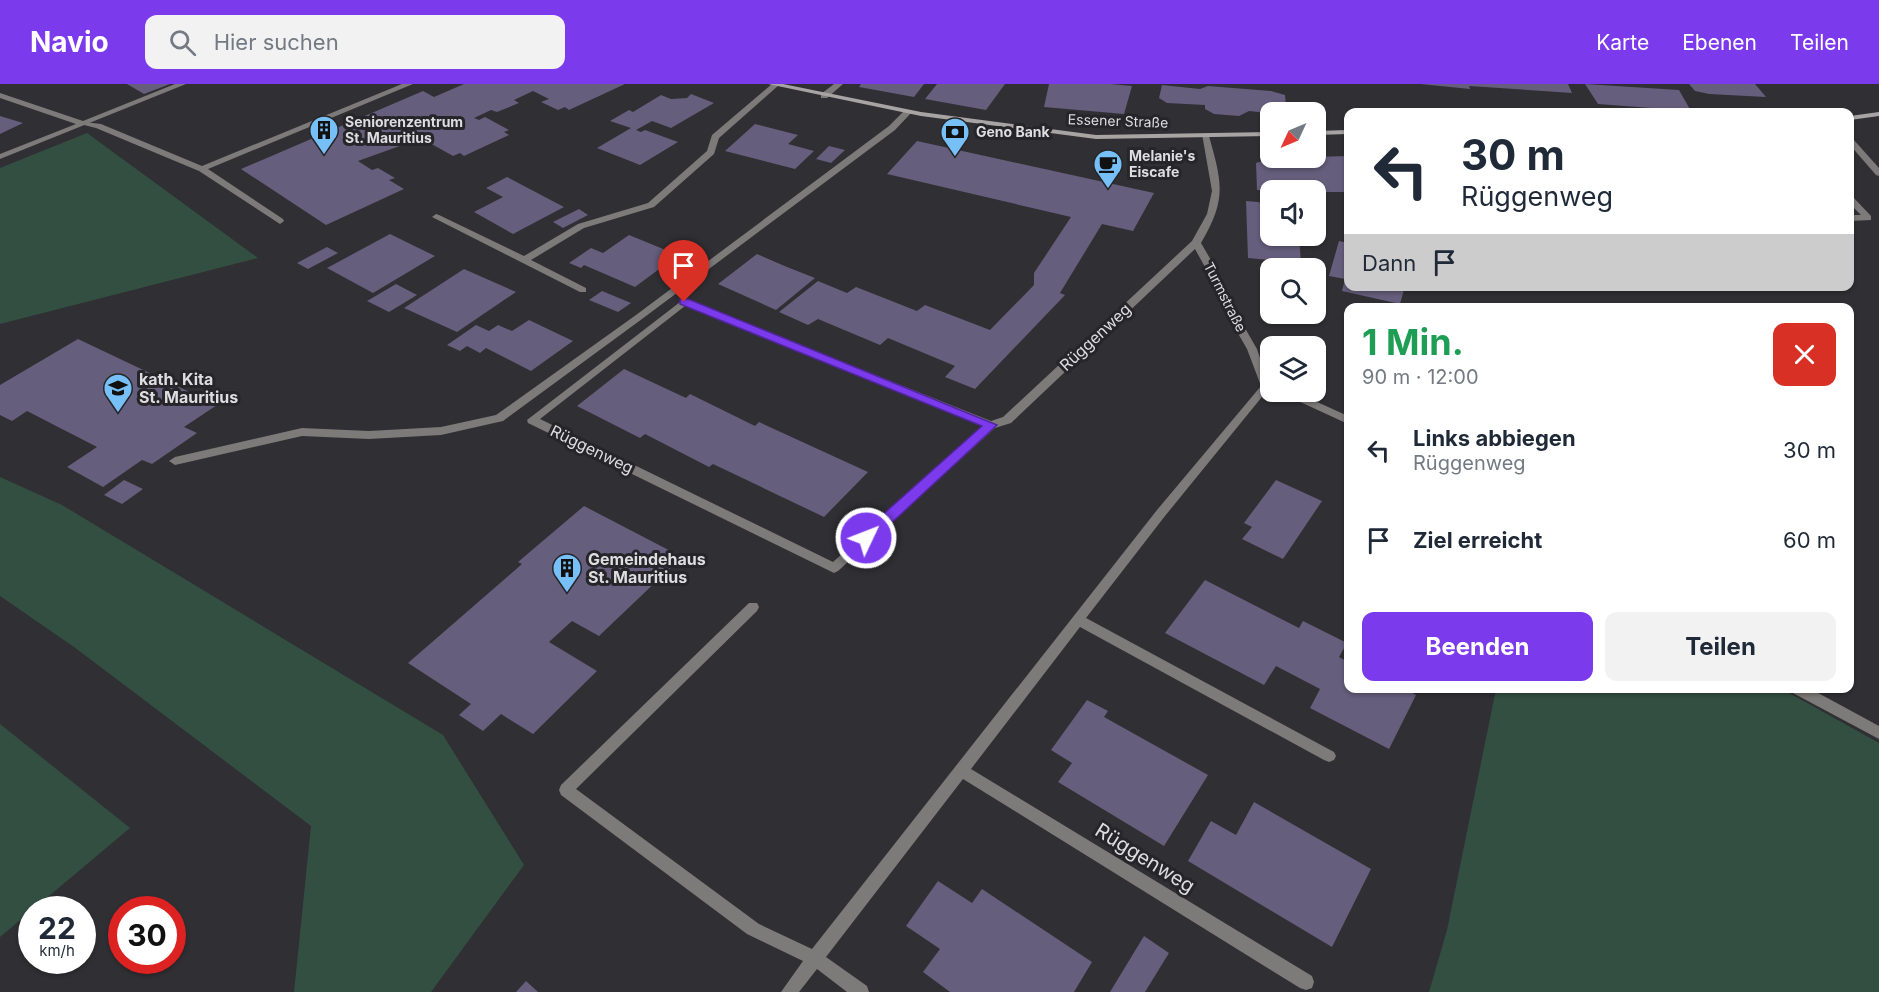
<!DOCTYPE html>
<html lang="de">
<meta charset="utf-8">
<style>
:root{--surface:#fff;--page:#f2f2f3;--text:#1f2937;--muted:#747a83;--accent:#7c3aed}
body{margin:0;font-family:Inter,sans-serif;background:var(--page);color:var(--text);height:100vh;display:flex;flex-direction:column;font-size:22px;white-space:nowrap}
*{box-sizing:border-box;margin:0}
p{font-size:20px;color:var(--muted)}
.icon{flex:none;width:33px;height:33px;fill:none;stroke:currentColor;stroke-width:2;stroke-linecap:round;stroke-linejoin:round}
.map{position:relative;flex:1;overflow:hidden}
.side{position:absolute;left:1344px;top:219px;width:510px;height:390px;display:flex;flex-direction:column;background:var(--surface);border-radius:12px;box-shadow:0 2px 4px #0004}
.side>*{flex:none}
.top-card{position:absolute;left:1344px;top:24px;width:510px;height:183px;border-radius:12px;box-shadow:0 2px 4px #0004;background:#fff;color:var(--text);overflow:hidden}
.needle{width:39px;rotate:226deg}
.controls{position:absolute;left:1260px;top:18px;display:grid;gap:12px}
.controls a{display:grid;place-items:center;width:66px;height:66px;border-radius:12px;background:var(--surface);box-shadow:0 2px 4px #0004;font-size:30px}
.speed{position:absolute;left:18px;top:812px;display:flex;gap:12px;font-size:30px;font-weight:700;text-align:center}
.speed>*{display:grid;place-content:center;width:78px;height:78px;border-radius:50%;background:var(--surface);box-shadow:0 2px 4px #0004;line-height:1}
.speed small{font-size:15px;font-weight:400}
.speed .limit{border:9px solid #d22;background:#fff;color:#111}
.pin{position:absolute;display:grid;place-items:center;width:51px;height:51px;color:#fff;margin:-62px -26px;border-radius:50% 50% 50% 0;rotate:-45deg;box-shadow:0 0 6px #0007}
.pin .icon{rotate:45deg}
.me{position:absolute;width:66px;margin:-33px;rotate:47deg;stroke-linejoin:round;filter:drop-shadow(0 0 4px #0008)}
.turn{display:flex;align-items:center;gap:21px;height:126px;padding:0 18px;font-size:27px}
.turn .icon{width:78px;height:78px;stroke-width:2.5}
.turn b{display:block;font-size:42px;line-height:51px}
.then{display:flex;align-items:center;height:57px;padding:0 18px;background:#0003;gap:12px;font-size:22px}
.round{display:grid;place-items:center;flex:none;width:63px;height:63px;border-radius:12px;background:var(--page)}
.headline{display:flex;align-items:center;justify-content:space-between;height:102px;padding:0 18px}
h1{font-size:36px;font-weight:700;line-height:45px;color:#1e9e55}
.action{display:flex;gap:12px;margin-top:auto;padding:12px 18px}
.action a{flex:1;height:69px;border-radius:12px;background:var(--accent);color:#fff;font-size:24px;font-weight:700;line-height:69px;text-align:center}
.action a+a{background:var(--page);color:var(--text)}
ul{padding:0;list-style:none}
li{display:flex;align-items:center;gap:18px;height:90px;padding:0 18px}
li div{flex:1}
li b{display:block;font-size:22px}
li em{font-style:normal}
header{display:flex;align-items:center;gap:36px;box-sizing:border-box;height:84px;padding:0 30px;background:var(--accent);color:#fff}
header strong{font-size:28px}
nav{display:flex;gap:33px;margin-inline-start:auto;font-size:21px}
.search{width:420px;height:54px;background:var(--page);display:flex;align-items:center;gap:15px;box-sizing:border-box;padding:0 21px;border-radius:12px;color:var(--muted);font-size:22px}
.map>svg:first-child{display:block}
</style>
<header>
<strong>Navio</strong>
<div class="search"><svg class="icon" aria-label="search" viewBox="0 0 24 24"><circle cx="10" cy="10" r="6"/><path d="M15 15l6 6"/></svg>Hier suchen</div>
<nav><a>Karte</a><a>Ebenen</a><a>Teilen</a></nav>
</header>
<div class="map">
<svg width="1879" height="908" viewBox="0 0 1879 908">
<rect width="100%" height="100%" fill="#302f33"/>
<g fill="#324f42">
<path d="M87 49 258 174 0 240V84Z"/>
<path d="M0 393 62 421 443 651 524 781 431 908H294L311 742 74 563 0 512Z"/>
<path d="M1496 605H1782L1879 659V908H1429L1447 846Z"/>
<path d="M0 640 130 744 0 853Z"/>
</g>
<g fill="#655e7c">
<path d="M127 0H170L144 10Z"/>
<path d="M464 0H625L569 26 565 23 558 26 541 18 549 15 533 7 514 16 519 19 497 28 491 26 474 34 479 36 485 33 509 46 504 48 509 51 464 72 460 69 453 72 428 58 435 55 423 48 403 56 408 59 358 77 372 86 378 84 395 94 389 96 404 105 326 141 241 85 423 7 434 13Z"/>
<path d="M861 0H924L914 13 859 3Z"/>
<path d="M937 0H1005L986 26 925 15Z"/>
<path d="M1049 0H1111L1132 2 1124 30 1044 23Z"/>
<path d="M1420 0H1568L1572 9 1469 2 1470 5Z"/>
<path d="M1585 0 1679 6 1691 27 1598 20Z"/>
<path d="M1689 0H1755L1766 13 1709 10 1695 7Z"/>
<path d="M1162 1 1200 5 1208 2 1271 7 1285 11 1286 22 1268 29 1249 27 1239 32 1214 30 1205 25V21L1167 19 1159 14Z"/>
<path d="M691 10 714 19 671 44 652 37 636 46 641 48 645 46 678 58 640 81 597 64 631 44 610 37 629 26 633 28 661 11 671 15 687 14Z"/>
<path d="M0 32 23 39 0 50Z"/>
<path d="M755 40 798 51 788 60 814 67 795 85 725 67Z"/>
<path d="M917 57 1154 109 1133 147 1102 140 1060 209 1065 211 975 305 945 293 955 282 888 254 880 261 818 235 808 241 779 228 818 197 847 209 856 203 917 227 925 221 990 246 1034 201V189L1071 133 887 90Z"/>
<path d="M829 62 845 66 831 79 816 75Z"/>
<path d="M1348 72V108H1324L1326 112 1316 111V106H1257L1256 79 1272 74Z"/>
<path d="M507 93 524 102 564 123 513 150 474 128 503 113 486 104Z"/>
<path d="M1246 117 1270 119V152H1299L1301 179 1248 174Z"/>
<path d="M579 125 588 131 563 144 553 138Z"/>
<path d="M390 150 435 172 373 209 327 184Z"/>
<path d="M629 151 678 171 635 203 584 181 581 184 569 179 591 164 603 169Z"/>
<path d="M1339 157 1348 159V202H1405L1400 220 1342 207 1345 195 1329 192Z"/>
<path d="M327 163 338 169 308 185 297 179Z"/>
<path d="M757 170 787 183 815 194 776 226 718 200Z"/>
<path d="M464 185 516 208 457 248 404 224Z"/>
<path d="M396 200 417 211 389 228 367 217Z"/>
<path d="M602 207 631 219 618 228 589 216Z"/>
<path d="M529 236 573 257 531 287 486 264 480 269 467 262 460 267 447 261 476 241 489 247 498 241 512 247Z"/>
<path d="M78 255 217 321 184 343 197 349 152 380 142 376 103 403 67 383 97 363 27 327 12 337 0 331V301Z"/>
<path d="M624 285 686 314 690 310 755 342 759 338 868 388 824 433 713 380 709 383 645 350 640 354 577 322Z"/>
<path d="M124 396 143 405 122 420 104 411Z"/>
<path d="M1276 396 1322 417 1283 475 1242 455 1252 443 1244 439Z"/>
<path d="M584 422 682 473 599 552 572 537 549 558 597 587 533 650 501 630 483 647 459 631 471 620 408 579 522 480 518 478Z"/>
<path d="M1205 496 1299 544 1303 537 1347 559 1339 573 1348 578V604H1403L1416 611 1389 665 1310 624 1320 605 1299 594 1276 582 1264 601 1165 549Z"/>
<path d="M1087 616 1108 627 1104 633 1208 691 1164 762 1058 698 1072 679 1051 666Z"/>
<path d="M1254 718 1371 785 1332 863 1188 777 1211 737 1236 751Z"/>
<path d="M938 797 972 819 982 805 1092 878 1074 908H950L923 888 940 865 906 842Z"/>
<path d="M1144 852 1169 869 1145 908H1110Z"/>
<path d="M526 897 538 908H516Z"/>
</g>
<g fill="none" stroke-linecap="round" stroke-linejoin="round">
<g fill="#7d7a7a" fill-rule="evenodd">
<path d="M402 0H413L208 85 283 135 284 137 280 140 199 87 96 44 80 40 84 38 101 40 202 82Z"/>
<path d="M772 0 779 1 719 54 714 70 654 123 584 144 531 176 586 204V208H580L432 133 436 130 439 131 524 172 578 140 648 119 707 67 712 51Z"/>
<path d="M834 0H843L827 14H821V10Z"/>
<path d="M905 26 912 28 895 46 642 235 503 337 441 351 369 355 302 352 175 381 169 377 175 373 302 344 369 347 441 343 496 331 636 231 889 42Z"/>
<path d="M1850 55H1853L1879 84V92L1876 91 1850 61Z"/>
<path d="M1850 112 1853 113 1871 132V136L1850 137V131H1861L1850 120Z"/>
</g>
<g fill="#7d7a7a" fill-rule="evenodd">
<path d="M175 0H186L0 75V70L76 40 0 14V9L83 37Z"/>
<path d="M1202 50 1209 52C1222 99 1227 115 1201 159L1215 183 1223 206 1257 265 1270 303 1165 432 1086 534 1334 668 1336 672 1334 676 1329 678 1324 676 1080 543 971 685 1312 892 1314 898 1312 904 1306 906 1300 904 963 695 826 873 867 902 869 908H847L817 885 799 908H781L803 877 747 850 561 711 559 706 561 701 749 519H757L759 523 757 527 576 705 759 840 812 865 1157 426 1261 302 1247 265 1213 206 1205 183 1195 165 1011 339 995 344 838 487 834 489 528 339 527 336 684 215 991 337 1003 333 1192 157 1207 130 1212 107ZM685 222 983 342 833 478 540 335Z"/>
<path d="M1282 308H1295L1348 332V340L1283 310Z"/>
<path d="M1790 604H1809L1879 642V655L1791 608Z"/>
</g>
<g fill="#a9a4a4" fill-rule="evenodd">
<path d="M768 0H783L921 28 1096 51 1270 48V52L1096 55 921 32Z"/>
<path d="M1879 28V32L1850 36V32Z"/>
<path d="M1348 46V50L1316 51V47Z"/>
</g>
</g>
<path fill="#7c3aed" stroke="#51269a" stroke-width="1.5" d="M680 215H688L997 341 871 458H861V450L982 342 680 220Z"/>
<defs>
<g id="building-pin" transform="scale(1.5)"><path d="M0 17L-7.5 6A9.5 9.5 0 1 1 7.5 6Z" fill="#76c0f7" stroke="#262529"/><path d="M-4-6H4V6H1V3H-1V6H-4ZM-2.5-4.3h1.7v1.8h-1.7ZM.8-4.3h1.7v1.8H.8ZM-2.5-1h1.7V.8h-1.7ZM.8-1h1.7V.8H.8Z" fill="#111"/></g>
<g id="bank-pin" transform="scale(1.5)"><path d="M0 17L-7.5 6A9.5 9.5 0 1 1 7.5 6Z" fill="#76c0f7" stroke="#262529"/><path d="M-6-4H6V4H-6ZM0-2.3a2.3 2.3 0 1 0 0 4.6a2.3 2.3 0 1 0 0-4.6Z" fill="#111"/></g>
<g id="cafe-pin" transform="scale(1.5)"><path d="M0 17L-7.5 6A9.5 9.5 0 1 1 7.5 6Z" fill="#76c0f7" stroke="#262529"/><path d="M-5.5-4.5H6V0H3Q3 3.5 0 3.5H-2.5Q-5.5 3.5-5.5 0ZM3-3.2v2h1.7v-2ZM-6 4.5H4V6H-6Z" fill="#111"/></g>
<g id="school-pin" transform="scale(1.5)"><path d="M0 17L-7.5 6A9.5 9.5 0 1 1 7.5 6Z" fill="#76c0f7" stroke="#262529"/><path d="M0-5L7-2L0 1L-7-2ZM-4 1L0 2.5L4 1V4Q0 6-4 4Z" fill="#111"/></g>
</defs>
<g fill-rule="evenodd">
<use href="#building-pin" x="324" y="46"/>
<use href="#bank-pin" x="955" y="48"/>
<use href="#cafe-pin" x="1108" y="80"/>
<use href="#school-pin" x="118" y="304"/>
<use href="#building-pin" x="567" y="484"/>
</g>
<g text-anchor="middle" stroke-width="6" stroke-linejoin="round" paint-order="stroke">
<g font-size="14" fill="#dedde0" stroke="#262529">
<text transform="translate(1118 37) rotate(2)" y="5">Essener Straße</text>
<text transform="translate(1225 213) rotate(63)" y="5">Turmstraße</text>
</g>
<g font-size="14" font-weight="bold" fill="#dedde0" stroke="#262529" text-anchor="start">
<text x="345" y="43">Seniorenzentrum<tspan x="345" dy="16">St. Mauritius</tspan></text>
<text x="976" y="53">Geno Bank</text>
<text x="1129" y="77">Melanie's<tspan x="1129" dy="16">Eiscafe</tspan></text>
</g>
<g font-size="16" fill="#dedde0" stroke="#262529">
<text transform="translate(1095 253) rotate(-43)" y="6">Rüggenweg</text>
<text transform="translate(592 365) rotate(26)" y="6">Rüggenweg</text>
</g>
<g font-size="16" font-weight="bold" fill="#dedde0" stroke="#262529" text-anchor="start">
<text x="139" y="301">kath. Kita<tspan x="139" dy="18">St. Mauritius</tspan></text>
<text x="588" y="481">Gemeindehaus<tspan x="588" dy="18">St. Mauritius</tspan></text>
</g>
<g font-size="20" fill="#dedde0" stroke="#262529">
<text transform="translate(1145 774) rotate(32)" y="7">Rüggenweg</text>
</g>
</g>
</svg>
<div class="controls">
<a><svg class="needle" viewBox="-14 -14 28 28"><path d="M0-13l5 13h-10z" fill="#e53935"/><path d="M0 13l5-13h-10z" fill="#747a83"/></svg></a>
<a><svg class="icon" aria-label="sound" viewBox="0 0 24 24"><path d="M4 9h4l5-4v14l-5-4H4zM17 9q2 3 0 6"/></svg></a>
<a><svg class="icon" aria-label="search" viewBox="0 0 24 24"><circle cx="10" cy="10" r="6"/><path d="M15 15l6 6"/></svg></a>
<a><svg class="icon" aria-label="layers" viewBox="0 0 24 24"><path d="M12 4l9 5-9 5-9-5zM3 14l9 5 9-5"/></svg></a>
</div>
<div class="speed"><div>22<small>km/h</small></div><div class="limit">30</div></div>
<div class="pin" style="left:684px;top:218px;background:#d93025"><svg class="icon" aria-label="arrive" viewBox="0 0 24 24"><path d="M6 21V4h12l-3 4 3 4H6"/></svg></div>
<svg class="me" style="left:866px;top:454px" viewBox="-20 -20 40 40"><circle r="17" fill="#7c3aed" stroke="#fff" stroke-width="3"/><path d="M0-11L8 9 0 5-8 9z" fill="#fff"/></svg>
<div class="top-card">
<div class="turn"><svg class="icon" aria-label="left" viewBox="0 0 24 24"><path d="M17 20v-9H6M10 6l-5 5 5 5"/></svg><div><b>30 m</b>Rüggenweg</div></div>
<div class="then">Dann<svg class="icon" aria-label="arrive" viewBox="0 0 24 24"><path d="M6 21V4h12l-3 4 3 4H6"/></svg></div>
</div>
<section class="side">
<div class="headline"><div><h1>1 Min.</h1><p>90 m · 12:00</p></div><a class="round" style="background:#d93025;color:#fff"><svg class="icon" aria-label="close" viewBox="0 0 24 24"><path d="M6 6l12 12M18 6L6 18"/></svg></a></div>
<ul>
<li><svg class="icon" aria-label="left" viewBox="0 0 24 24"><path d="M17 20v-9H6M10 6l-5 5 5 5"/></svg><div><b>Links abbiegen</b><p>Rüggenweg</p></div><em>30 m</em></li>
<li><svg class="icon" aria-label="arrive" viewBox="0 0 24 24"><path d="M6 21V4h12l-3 4 3 4H6"/></svg><div><b>Ziel erreicht</b></div><em>60 m</em></li>
</ul>
<div class="action"><a>Beenden</a><a>Teilen</a></div>
</section>
</div>
